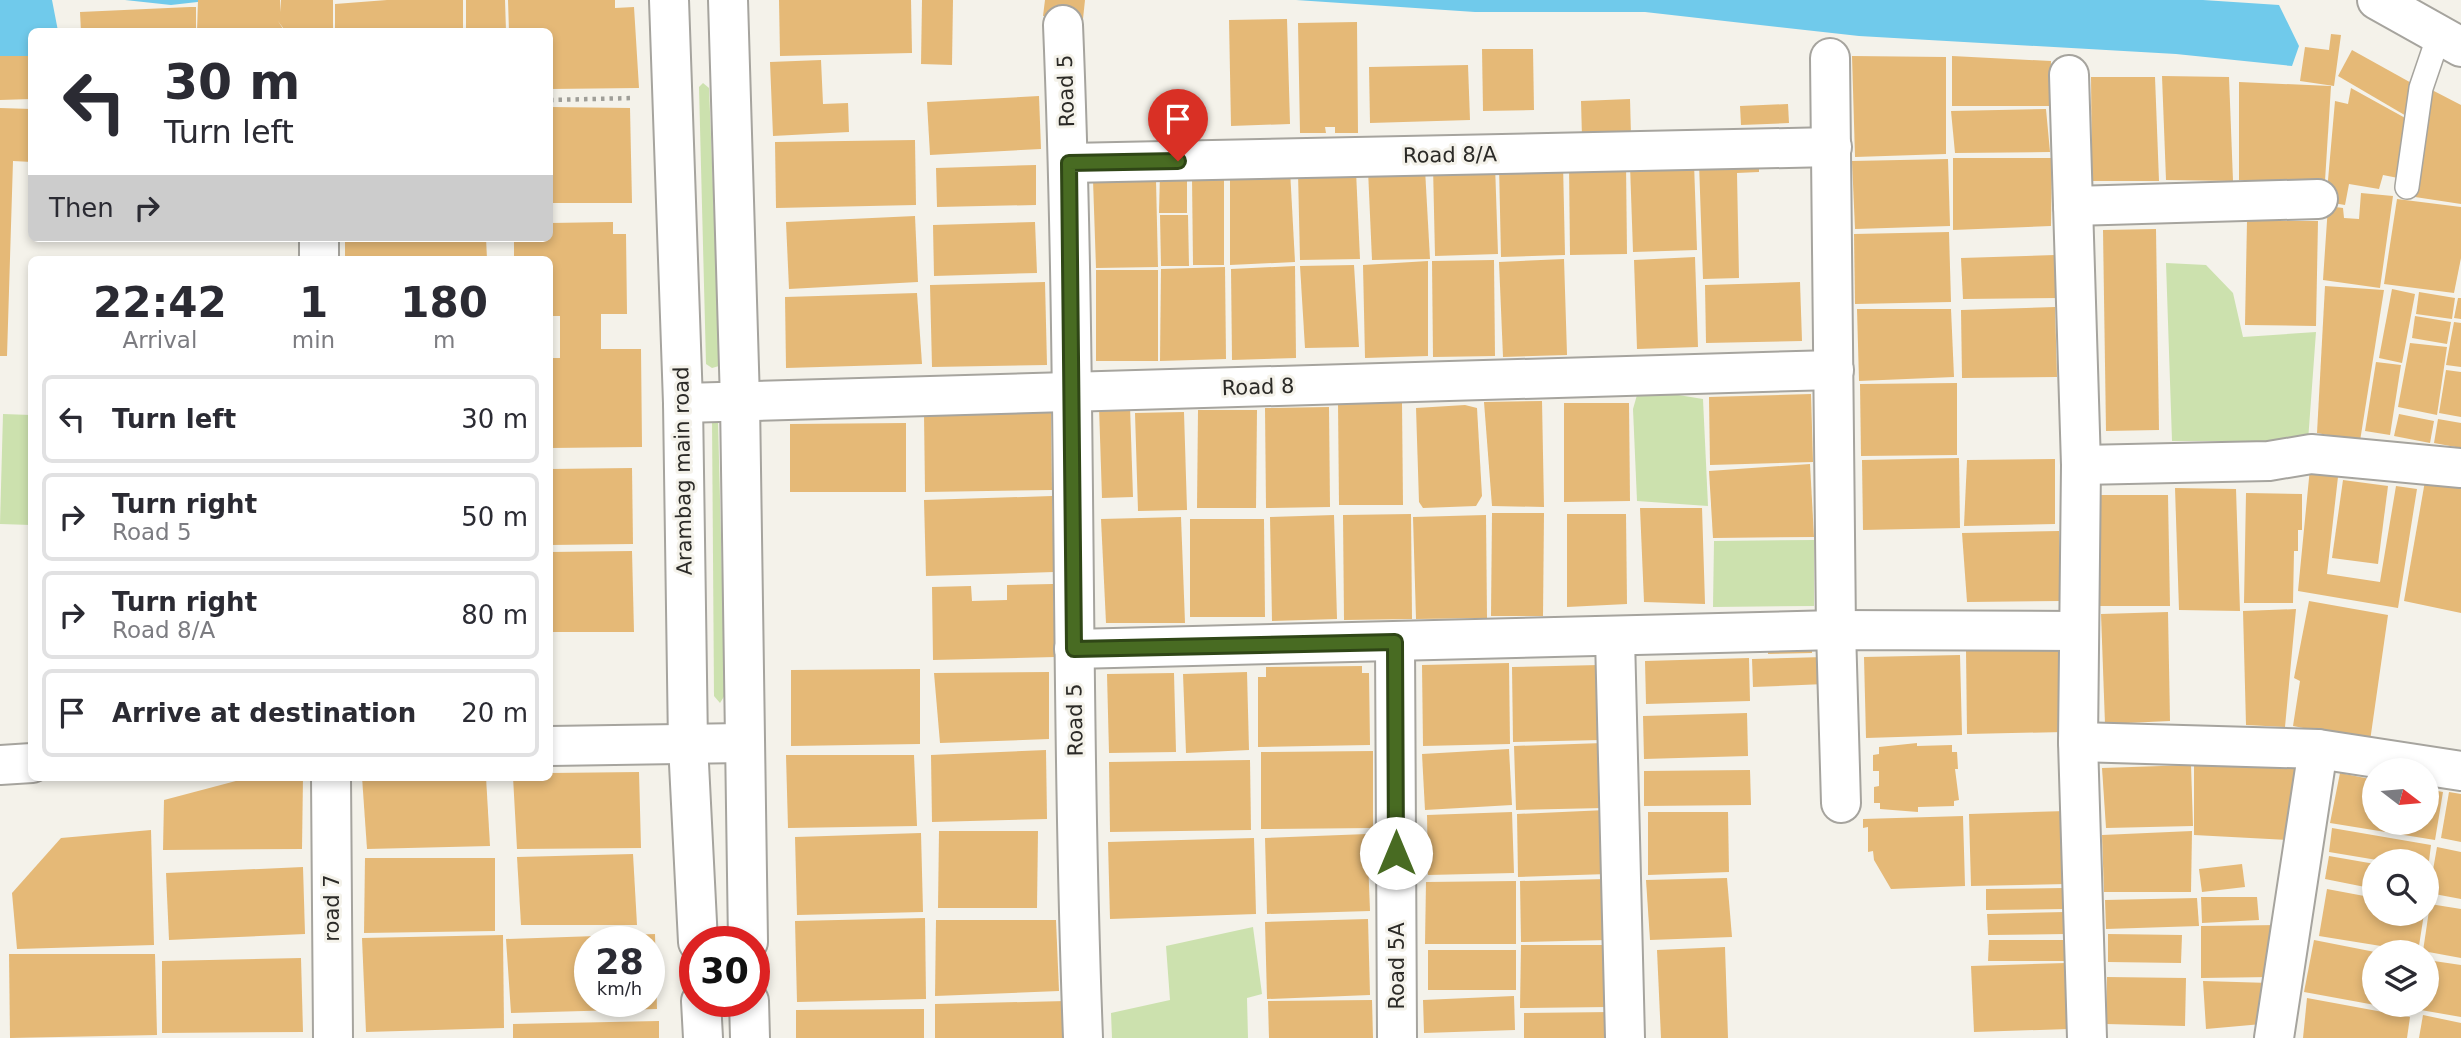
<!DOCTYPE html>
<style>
:root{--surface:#fff;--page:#f2f2f3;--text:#2b2b33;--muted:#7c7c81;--line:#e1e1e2}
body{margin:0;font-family:"DejaVu Sans",sans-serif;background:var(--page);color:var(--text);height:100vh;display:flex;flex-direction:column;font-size:26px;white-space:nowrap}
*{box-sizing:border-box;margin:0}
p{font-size:23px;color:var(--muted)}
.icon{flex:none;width:38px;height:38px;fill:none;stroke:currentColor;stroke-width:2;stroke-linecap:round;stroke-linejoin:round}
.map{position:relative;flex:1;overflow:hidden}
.drawer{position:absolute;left:28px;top:256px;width:525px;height:525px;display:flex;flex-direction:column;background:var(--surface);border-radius:10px;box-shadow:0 4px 10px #0003}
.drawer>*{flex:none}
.hud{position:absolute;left:28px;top:28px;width:525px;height:214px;border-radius:10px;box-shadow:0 4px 10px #0003;background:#fff;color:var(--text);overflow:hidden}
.needle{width:46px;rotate:106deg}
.controls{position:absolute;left:2362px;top:758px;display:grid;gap:14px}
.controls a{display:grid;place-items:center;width:77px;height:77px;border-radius:50%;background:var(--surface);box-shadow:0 4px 10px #0003;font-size:35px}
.speed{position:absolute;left:574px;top:926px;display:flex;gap:14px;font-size:35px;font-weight:700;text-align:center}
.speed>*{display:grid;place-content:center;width:91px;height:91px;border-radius:50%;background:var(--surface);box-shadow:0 4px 10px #0003;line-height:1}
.speed small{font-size:18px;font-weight:400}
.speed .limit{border:10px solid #d22;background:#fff;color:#111}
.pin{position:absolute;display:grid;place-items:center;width:60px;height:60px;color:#fff;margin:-72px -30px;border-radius:50% 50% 50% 0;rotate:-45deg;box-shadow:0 0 7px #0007}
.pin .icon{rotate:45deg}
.me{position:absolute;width:77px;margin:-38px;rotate:0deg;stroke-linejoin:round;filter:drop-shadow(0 0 5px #0008)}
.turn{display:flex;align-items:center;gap:24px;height:147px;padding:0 21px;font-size:32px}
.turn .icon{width:91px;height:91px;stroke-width:2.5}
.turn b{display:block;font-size:49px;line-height:60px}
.then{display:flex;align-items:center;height:66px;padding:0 21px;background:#0003;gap:14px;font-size:26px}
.eta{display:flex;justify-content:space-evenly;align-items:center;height:119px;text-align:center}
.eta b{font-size:42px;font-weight:800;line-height:49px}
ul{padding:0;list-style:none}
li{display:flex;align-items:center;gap:21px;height:88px;margin:0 14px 10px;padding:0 7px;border:4px solid var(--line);border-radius:10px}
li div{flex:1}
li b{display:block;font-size:26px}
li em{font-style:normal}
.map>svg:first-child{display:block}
</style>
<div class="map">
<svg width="2461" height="1038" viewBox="0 0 2461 1038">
<rect width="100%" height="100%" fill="#f4f2ea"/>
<g fill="#cce1ae">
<path d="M703 83 709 88 720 359 719 366 712 368 706 364 699 87Z"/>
<path d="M2166 263 2206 265 2233 293 2243 337 2316 332 2308 441H2172Z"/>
<path d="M1672 394 1703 399 1708 506 1637 501 1633 409 1637 395Z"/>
<path d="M3 414 31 415V525L0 524Z"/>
<path d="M712 419 718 421 725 695 720 703 714 696Z"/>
<path d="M1814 540V606L1713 607 1714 541Z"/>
<path d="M1253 927 1262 994 1247 998 1248 1038H1112L1111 1013 1170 1000 1166 946Z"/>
</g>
<g fill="#70caeb">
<path d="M0 0H52L58 31 32 32 31 57H0Z"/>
<path d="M125 0H215L171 5Z"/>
<path d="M1296 0H2203L2279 5 2299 46 2292 66 2176 54 1859 36 1645 12H1475Z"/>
</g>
<g fill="#e5b977" fill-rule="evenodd">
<path d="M198 0H280L281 12V0H333V32H286L278 21 285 32H197Z"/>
<path d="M387 0H463V32H335V4Z"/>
<path d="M466 0H505L506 32H466Z"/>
<path d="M508 0H615V8L634 7 639 88 550 89V32H509Z"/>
<path d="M779 0H911L912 53 780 56Z"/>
<path d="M922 0H953L952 65 921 64Z"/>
<path d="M1045 0H1085L1083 19 1043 16Z"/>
<path d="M190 7H196V32H81L80 12Z"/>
<path d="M1287 19 1290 124 1231 126 1229 20Z"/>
<path d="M1357 22 1358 133H1335V127H1325L1326 133H1300L1298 23Z"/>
<path d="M2331 34 2341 35 2334 86 2300 81 2305 47 2329 50Z"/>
<path d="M1482 49H1533L1534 110 1483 111Z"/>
<path d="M2352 50 2415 85 2408 117 2338 76Z"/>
<path d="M0 56H32V99L0 100Z"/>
<path d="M1852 56 1946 57V154L1855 157Z"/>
<path d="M1952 56 2051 61 2050 106H1952Z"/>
<path d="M821 60 823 104 848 103 849 132 773 136 770 62Z"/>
<path d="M1468 65 1470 120 1370 123 1369 67Z"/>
<path d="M2162 76 2229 77 2233 181 2166 180Z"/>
<path d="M2091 77H2155L2159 181H2092Z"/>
<path d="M2239 82 2331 86 2325 181 2239 180Z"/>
<path d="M2351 88 2407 119 2398 178 2383 175 2379 189 2349 184 2345 205 2327 202 2328 180 2335 101 2348 104Z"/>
<path d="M2432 90 2461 105V204L2415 197Z"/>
<path d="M1039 96 1041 149 930 155 927 102Z"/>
<path d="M1630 99 1631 136 1582 138 1581 101Z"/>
<path d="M1788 104 1789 123 1741 125 1740 106Z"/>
<path d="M550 107 630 108 632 203H550Z"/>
<path d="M0 108 32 109V162L13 161 7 356H0Z"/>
<path d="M2046 109 2050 152 1955 153 1951 111Z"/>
<path d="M915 140 916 205 776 208 775 142Z"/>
<path d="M1953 158H2052L2051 226 1953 230Z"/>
<path d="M1948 159 1950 226 1855 229 1852 161Z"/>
<path d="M1759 160V172L1737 173 1739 278 1703 279 1699 163Z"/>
<path d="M1563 163 1565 255 1501 257 1499 165Z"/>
<path d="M1626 163 1627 254 1570 255 1569 164Z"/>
<path d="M1694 163 1697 250 1633 252 1630 165Z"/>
<path d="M1495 164 1498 254 1435 256 1433 166Z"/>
<path d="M1036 165V205L937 207 936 168Z"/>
<path d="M1425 169 1430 259 1372 260 1368 170Z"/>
<path d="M1290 170 1295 262 1230 265V173Z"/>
<path d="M1356 171 1360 259 1300 260 1298 173Z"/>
<path d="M1160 174H1187V213H1159Z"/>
<path d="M1192 177H1224V265H1193Z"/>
<path d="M1093 180H1156L1158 267 1096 268Z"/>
<path d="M2361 193 2393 196 2380 288 2323 280 2328 206 2343 208 2344 218 2359 219Z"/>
<path d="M2397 199 2461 207V258L2454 293 2384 284Z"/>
<path d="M1160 215H1188L1189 266H1161Z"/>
<path d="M915 216 918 282 789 289 786 222Z"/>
<path d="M2247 221H2318L2316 326 2245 325Z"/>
<path d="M613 222V234H626L627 314H601V349H641L642 447 550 448V358H560V316H550V259H514V240L550 238V223Z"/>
<path d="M1035 222 1037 273 934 276 933 225Z"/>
<path d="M2156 229 2159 430 2106 431 2103 230Z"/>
<path d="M1949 232 1951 302 1855 304 1854 234Z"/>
<path d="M345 238H486L487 259H345Z"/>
<path d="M2055 255 2059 298 1963 299 1961 258Z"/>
<path d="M1695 257 1698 347 1637 349 1634 260Z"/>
<path d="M1564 259 1567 355 1503 357 1499 262Z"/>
<path d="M1494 260 1495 356 1433 357 1432 261Z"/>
<path d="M1428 261V356L1365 358 1363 265Z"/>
<path d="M1354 265 1359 347 1305 348 1300 266Z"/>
<path d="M1295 266 1296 358 1232 360 1231 269Z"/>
<path d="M1225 267 1226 359 1160 361 1161 269Z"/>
<rect x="1096" y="270" width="62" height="91"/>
<path d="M1045 282 1047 365 932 367 930 285Z"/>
<path d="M1800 282 1802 341 1706 343 1705 285Z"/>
<path d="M2325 286 2384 290 2360 441 2317 433Z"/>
<path d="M2392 289 2415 294 2402 363 2379 358Z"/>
<path d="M2419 292 2455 298 2452 319 2416 314Z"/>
<path d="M917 293 922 364 786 368 785 297Z"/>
<path d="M2458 298H2461V319L2454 318Z"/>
<path d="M2055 307 2057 377 1962 378 1961 310Z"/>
<path d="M1857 309H1951L1954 377 1859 381Z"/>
<path d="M2415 316 2451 322 2447 344 2412 338Z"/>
<path d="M2454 322 2461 323V367L2446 365Z"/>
<path d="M2410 343 2447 347 2437 415 2398 407Z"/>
<path d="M2376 362 2401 365 2390 435 2365 431Z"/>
<path d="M2446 370 2461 372V417L2439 413Z"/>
<path d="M1957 383V455L1861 456 1860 384Z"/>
<path d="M1811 394 1813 462 1710 465 1709 397Z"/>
<path d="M1542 401 1544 507 1492 506 1484 402Z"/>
<path d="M1338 403H1402L1403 505H1339Z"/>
<path d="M1564 403H1629L1630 501 1564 502Z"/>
<path d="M1465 405 1477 408 1482 496 1476 506 1423 508 1419 502 1416 408Z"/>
<path d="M1130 406 1133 497 1102 498 1099 407Z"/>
<path d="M1329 407 1330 507 1266 508 1265 408Z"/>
<path d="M1198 410H1257L1256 508H1197Z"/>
<path d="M1051 412 1052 490 925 492 924 414Z"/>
<path d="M1184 412 1187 510 1138 511 1135 413Z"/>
<path d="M2399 414 2434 421 2430 443 2394 436Z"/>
<path d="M2438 419 2461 423V448L2434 443Z"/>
<path d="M906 423V492H790V424Z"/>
<path d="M1959 458 1960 528 1863 530 1862 460Z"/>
<path d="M2055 459V524L1964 526 1967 460Z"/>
<path d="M1810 464 1814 537 1713 538 1709 471Z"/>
<path d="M632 468 633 544 550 545V469Z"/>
<path d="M2310 468H2339L2327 574 2380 582 2396 486 2417 489 2398 608 2298 591Z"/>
<path d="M2343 480 2388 486 2378 564 2332 558Z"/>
<path d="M2425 481 2461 488V613L2404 601Z"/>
<path d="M2175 488 2236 489 2240 611 2179 610Z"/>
<path d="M2246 493 2302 494V530H2298V551H2294L2293 603H2244Z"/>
<path d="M2099 495H2168L2170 606H2100Z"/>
<path d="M1052 496 1054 572 926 576 924 500Z"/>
<path d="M1640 508H1702L1705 604 1644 602Z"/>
<path d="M1492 513H1544L1543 616H1491Z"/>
<path d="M1411 514 1412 619 1344 620 1343 515Z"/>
<path d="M1567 514H1626L1627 604 1567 607Z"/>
<path d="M1334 515 1337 619 1272 621 1270 517Z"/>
<path d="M1486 515 1487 618 1416 619 1413 517Z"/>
<path d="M1181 517 1185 623H1106L1101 519Z"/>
<path d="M1190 519H1264L1265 617H1190Z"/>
<path d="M2059 531 2061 601 1967 602 1962 533Z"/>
<path d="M632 551 634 632H550V552Z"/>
<path d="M1053 584 1055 657 933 660 932 587 971 586 972 601 1007 600V585Z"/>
<path d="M2309 601 2388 615 2370 741 2293 726 2300 681 2294 678Z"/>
<path d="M2296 609 2285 727 2246 725 2243 611Z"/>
<path d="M2168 612 2170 721 2105 724 2101 614Z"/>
<path d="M1812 637V653L1768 654V638Z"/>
<path d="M1966 650H2063L2064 732 1967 734Z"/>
<path d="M1960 655 1962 735 1866 738 1864 657Z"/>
<path d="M1824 657 1825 684 1753 687 1752 659Z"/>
<path d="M1749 658 1750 701 1646 704 1645 661Z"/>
<path d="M1509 663 1510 744 1423 746 1422 665Z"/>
<path d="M1599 665 1601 740 1513 742 1512 667Z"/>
<path d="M1362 666V673H1369L1370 745 1258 747V677H1266V667Z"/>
<path d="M920 669V744L791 746V670Z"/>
<path d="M1049 672V739L940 743 934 673Z"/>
<path d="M1247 672 1249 750 1186 753 1183 674Z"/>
<path d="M1174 673 1176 752 1109 753 1107 674Z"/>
<path d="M1747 713 1748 756 1644 759 1643 716Z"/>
<path d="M1603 743 1604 808 1516 810 1514 746Z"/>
<path d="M1917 743V746L1952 745V752H1957L1958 769H1955L1959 800 1954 801V806L1918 807V812L1880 809V803H1874V787L1879 786V771H1873V755L1879 754V747Z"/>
<path d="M1509 749 1512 805 1425 810 1422 754Z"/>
<path d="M1046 750 1047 819 932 822 931 755Z"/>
<path d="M1373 751V828L1261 829V752Z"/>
<path d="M786 755H914L917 826 788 828Z"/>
<path d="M1250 760 1251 830 1110 832 1109 762Z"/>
<path d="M2194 761 2295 769 2289 840 2194 835Z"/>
<path d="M2191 765 2193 826 2106 828 2102 768Z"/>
<path d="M1750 770 1751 805 1644 806V771Z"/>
<path d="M639 772 641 848 517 849 513 777H550V773Z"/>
<path d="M2340 773 2375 780V822H2427V789L2443 792 2435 840 2330 823Z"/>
<path d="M251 777H303L302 849 163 850 164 800Z"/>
<path d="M362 777H486L490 846 367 849Z"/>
<path d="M2449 792 2461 794V842L2441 838Z"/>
<path d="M1606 810 1608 874 1518 877 1517 814Z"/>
<path d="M2066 811 2067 884 1971 886 1969 814Z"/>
<path d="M1512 812 1514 873 1428 875 1427 815Z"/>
<path d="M1648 812H1728L1729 872 1648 875Z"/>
<path d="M1963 816 1965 886 1891 889 1874 860 1873 851 1868 852V827L1863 828V819Z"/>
<path d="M2332 828 2431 845 2429 861H2383L2329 852Z"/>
<path d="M151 830 154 945 17 949 12 893 61 838Z"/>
<path d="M939 831H1038L1037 908H938Z"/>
<path d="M2192 831 2191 892H2104L2102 835Z"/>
<path d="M921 833 923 912 797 915 795 837Z"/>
<path d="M1367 834 1370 911 1267 914 1265 838Z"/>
<path d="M1254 838 1256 914 1110 919 1108 842Z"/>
<path d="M2437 847 2461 852V899L2429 893Z"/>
<path d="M633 854 637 925H521L517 857Z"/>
<path d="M2329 856 2375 864V889L2325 879Z"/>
<path d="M365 858H495V931L364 933Z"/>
<path d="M2242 864 2245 887 2202 892 2199 869Z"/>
<path d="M303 867 305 934 169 940 166 873Z"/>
<path d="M1727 878 1732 937 1650 940 1646 880Z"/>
<path d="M1607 879 1608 940 1521 942 1520 881Z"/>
<path d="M1516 881V944H1425L1426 882Z"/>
<path d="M2064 888V909L1986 910V889Z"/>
<path d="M2327 889 2375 898V914H2424L2418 952 2319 936Z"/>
<path d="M2201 897H2257L2259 920 2202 923Z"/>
<path d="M2197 898 2199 926 2106 929 2105 900Z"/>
<path d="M2430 904 2461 909V958L2423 951Z"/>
<path d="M2065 912V934L1988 935 1987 914Z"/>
<path d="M925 918 926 999 797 1002 795 921Z"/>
<path d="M1368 919 1370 995 1267 999 1265 922Z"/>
<path d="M936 920H1056L1059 991 935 996Z"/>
<path d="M2279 925 2271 977 2201 978V926Z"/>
<path d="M655 934 657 1009 511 1013 506 939ZM590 942H649V1001H590Z"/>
<path d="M2108 934 2182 935 2181 963 2108 962Z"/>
<path d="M503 935 504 1028 366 1032 362 938Z"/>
<path d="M1989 940H2067V961H1988Z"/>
<path d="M2314 940 2375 952V1005L2304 992Z"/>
<path d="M1521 945H1609V1007L1520 1008Z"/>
<path d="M1725 947 1728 1038H1661L1657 950Z"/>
<rect x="1428" y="950" width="88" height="40"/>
<path d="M9 954H155L157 1035 10 1038Z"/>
<path d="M301 958 303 1032 162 1033V961Z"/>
<path d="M2427 960 2461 965V1017L2415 1009 2416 1004H2427Z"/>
<path d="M2066 963 2069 1029 1974 1032 1971 966Z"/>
<path d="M2107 977 2186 978 2185 1026 2106 1024Z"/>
<path d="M2203 981 2270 983 2262 1024 2206 1029Z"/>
<path d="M1514 996 1515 1030 1424 1033 1423 1000Z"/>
<path d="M2307 998 2410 1017 2407 1038H2303Z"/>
<path d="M1372 1000 1373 1038H1269L1268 1001Z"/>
<path d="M1066 1001 1067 1038H935V1004Z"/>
<path d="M2381 1004H2413L2412 1012Z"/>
<path d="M924 1009V1038H796V1010Z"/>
<path d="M1612 1012V1038H1524V1013Z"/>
<path d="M2423 1015 2461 1023V1038H2419Z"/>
<path d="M659 1021V1038H513V1024Z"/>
</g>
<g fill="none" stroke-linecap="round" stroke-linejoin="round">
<g stroke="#a6a49e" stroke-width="26">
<path id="service" d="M2407 187 2421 88 2439 35"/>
</g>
<g stroke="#a6a49e" stroke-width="42">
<g id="minor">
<path d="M1063 25C1077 362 1070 700 1083 1038"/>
<path d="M1830 58 1836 630 1841 803"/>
<path d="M2069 75 2081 465 2078 742 2087 1038"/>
<path d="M1069 163 1832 147"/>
<path d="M2073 206 2318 199"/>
<path d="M319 238V259"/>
<path d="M683 403 1834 370"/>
<path d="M2081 465 2269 461 2311 454 2461 468"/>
<path d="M1615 638 1625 1038"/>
<path d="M1395 642 1397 1038"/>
<path d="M1074 649 1836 630 2079 631"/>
<path d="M2078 742 2318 749 2461 771"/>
<path d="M550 746 743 743"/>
<path d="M0 765 32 763"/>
<path d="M331 777 333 1038"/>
<path d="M2274 1038 2318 749"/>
</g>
</g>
<g stroke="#a6a49e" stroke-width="42">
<g id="tertiary">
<path d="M669 0 683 403 688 744 698 942"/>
<path d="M728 0 740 401 748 942"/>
<path d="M2377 0 2461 47"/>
<path d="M701 1001 703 1038"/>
<path d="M749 1001 750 1038"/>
</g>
</g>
<path stroke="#9f9e98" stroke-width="4.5" stroke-dasharray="3.5 5" stroke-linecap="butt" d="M550 100 634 98"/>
<use href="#service" stroke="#fff" stroke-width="23"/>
<use href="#minor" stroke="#fff" stroke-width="38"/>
<use href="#tertiary" stroke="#fff" stroke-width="38"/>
</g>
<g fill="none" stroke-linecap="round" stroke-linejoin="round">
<g stroke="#2f4616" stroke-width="18">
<path id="route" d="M1178 161 1069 163 1074 649 1395 642 1396 853"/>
</g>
<use href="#route" stroke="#486b22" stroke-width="12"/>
</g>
<g text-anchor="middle" stroke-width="6" stroke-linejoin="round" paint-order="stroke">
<g font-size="21" fill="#2b2a27" stroke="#f4f2ea">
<text transform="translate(1066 91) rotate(-92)" y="7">Road 5</text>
<text transform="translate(1450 155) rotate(-1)" y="7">Road 8/A</text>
<text transform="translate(1258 387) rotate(-2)" y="7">Road 8</text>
<text transform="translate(683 471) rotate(-91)" y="7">Arambag main road</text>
<text transform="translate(1075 720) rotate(-91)" y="7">Road 5</text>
<text transform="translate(332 908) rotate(-90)" y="7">road 7</text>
<text transform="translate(1397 966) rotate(-90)" y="7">Road 5A</text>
</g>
</g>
</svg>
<div class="controls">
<a><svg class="needle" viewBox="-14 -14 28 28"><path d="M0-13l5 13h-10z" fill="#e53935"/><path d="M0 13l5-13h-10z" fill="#7c7c81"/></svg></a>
<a><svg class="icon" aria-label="search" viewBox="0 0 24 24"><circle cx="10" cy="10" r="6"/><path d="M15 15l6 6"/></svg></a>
<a><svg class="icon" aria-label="layers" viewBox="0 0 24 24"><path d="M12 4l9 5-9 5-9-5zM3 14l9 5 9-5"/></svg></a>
</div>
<div class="speed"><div>28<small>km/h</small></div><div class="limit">30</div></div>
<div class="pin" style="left:1178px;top:161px;background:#d93025"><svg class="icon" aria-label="arrive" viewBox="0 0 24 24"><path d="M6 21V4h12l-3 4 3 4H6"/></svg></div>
<svg class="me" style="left:1396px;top:853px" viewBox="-20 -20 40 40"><circle r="19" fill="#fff"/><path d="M0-13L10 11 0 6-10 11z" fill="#486b22"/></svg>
<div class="hud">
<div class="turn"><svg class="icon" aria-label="left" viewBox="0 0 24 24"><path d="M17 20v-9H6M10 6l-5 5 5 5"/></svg><div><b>30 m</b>Turn left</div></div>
<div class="then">Then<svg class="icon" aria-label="right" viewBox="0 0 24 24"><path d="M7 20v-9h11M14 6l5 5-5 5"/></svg></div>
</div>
<section class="drawer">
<div class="eta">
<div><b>22:42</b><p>Arrival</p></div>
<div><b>1</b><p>min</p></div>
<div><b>180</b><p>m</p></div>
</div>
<ul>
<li><svg class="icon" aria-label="left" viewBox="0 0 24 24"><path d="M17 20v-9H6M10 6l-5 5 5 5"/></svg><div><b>Turn left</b></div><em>30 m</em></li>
<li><svg class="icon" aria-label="right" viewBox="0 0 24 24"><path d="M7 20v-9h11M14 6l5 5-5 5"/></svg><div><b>Turn right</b><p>Road 5</p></div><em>50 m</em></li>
<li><svg class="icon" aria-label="right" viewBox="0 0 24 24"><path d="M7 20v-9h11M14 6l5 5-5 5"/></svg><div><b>Turn right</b><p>Road 8/A</p></div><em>80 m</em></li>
<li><svg class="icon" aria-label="arrive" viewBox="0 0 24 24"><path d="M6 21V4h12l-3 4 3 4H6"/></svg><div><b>Arrive at destination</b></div><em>20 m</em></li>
</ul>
</section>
</div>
